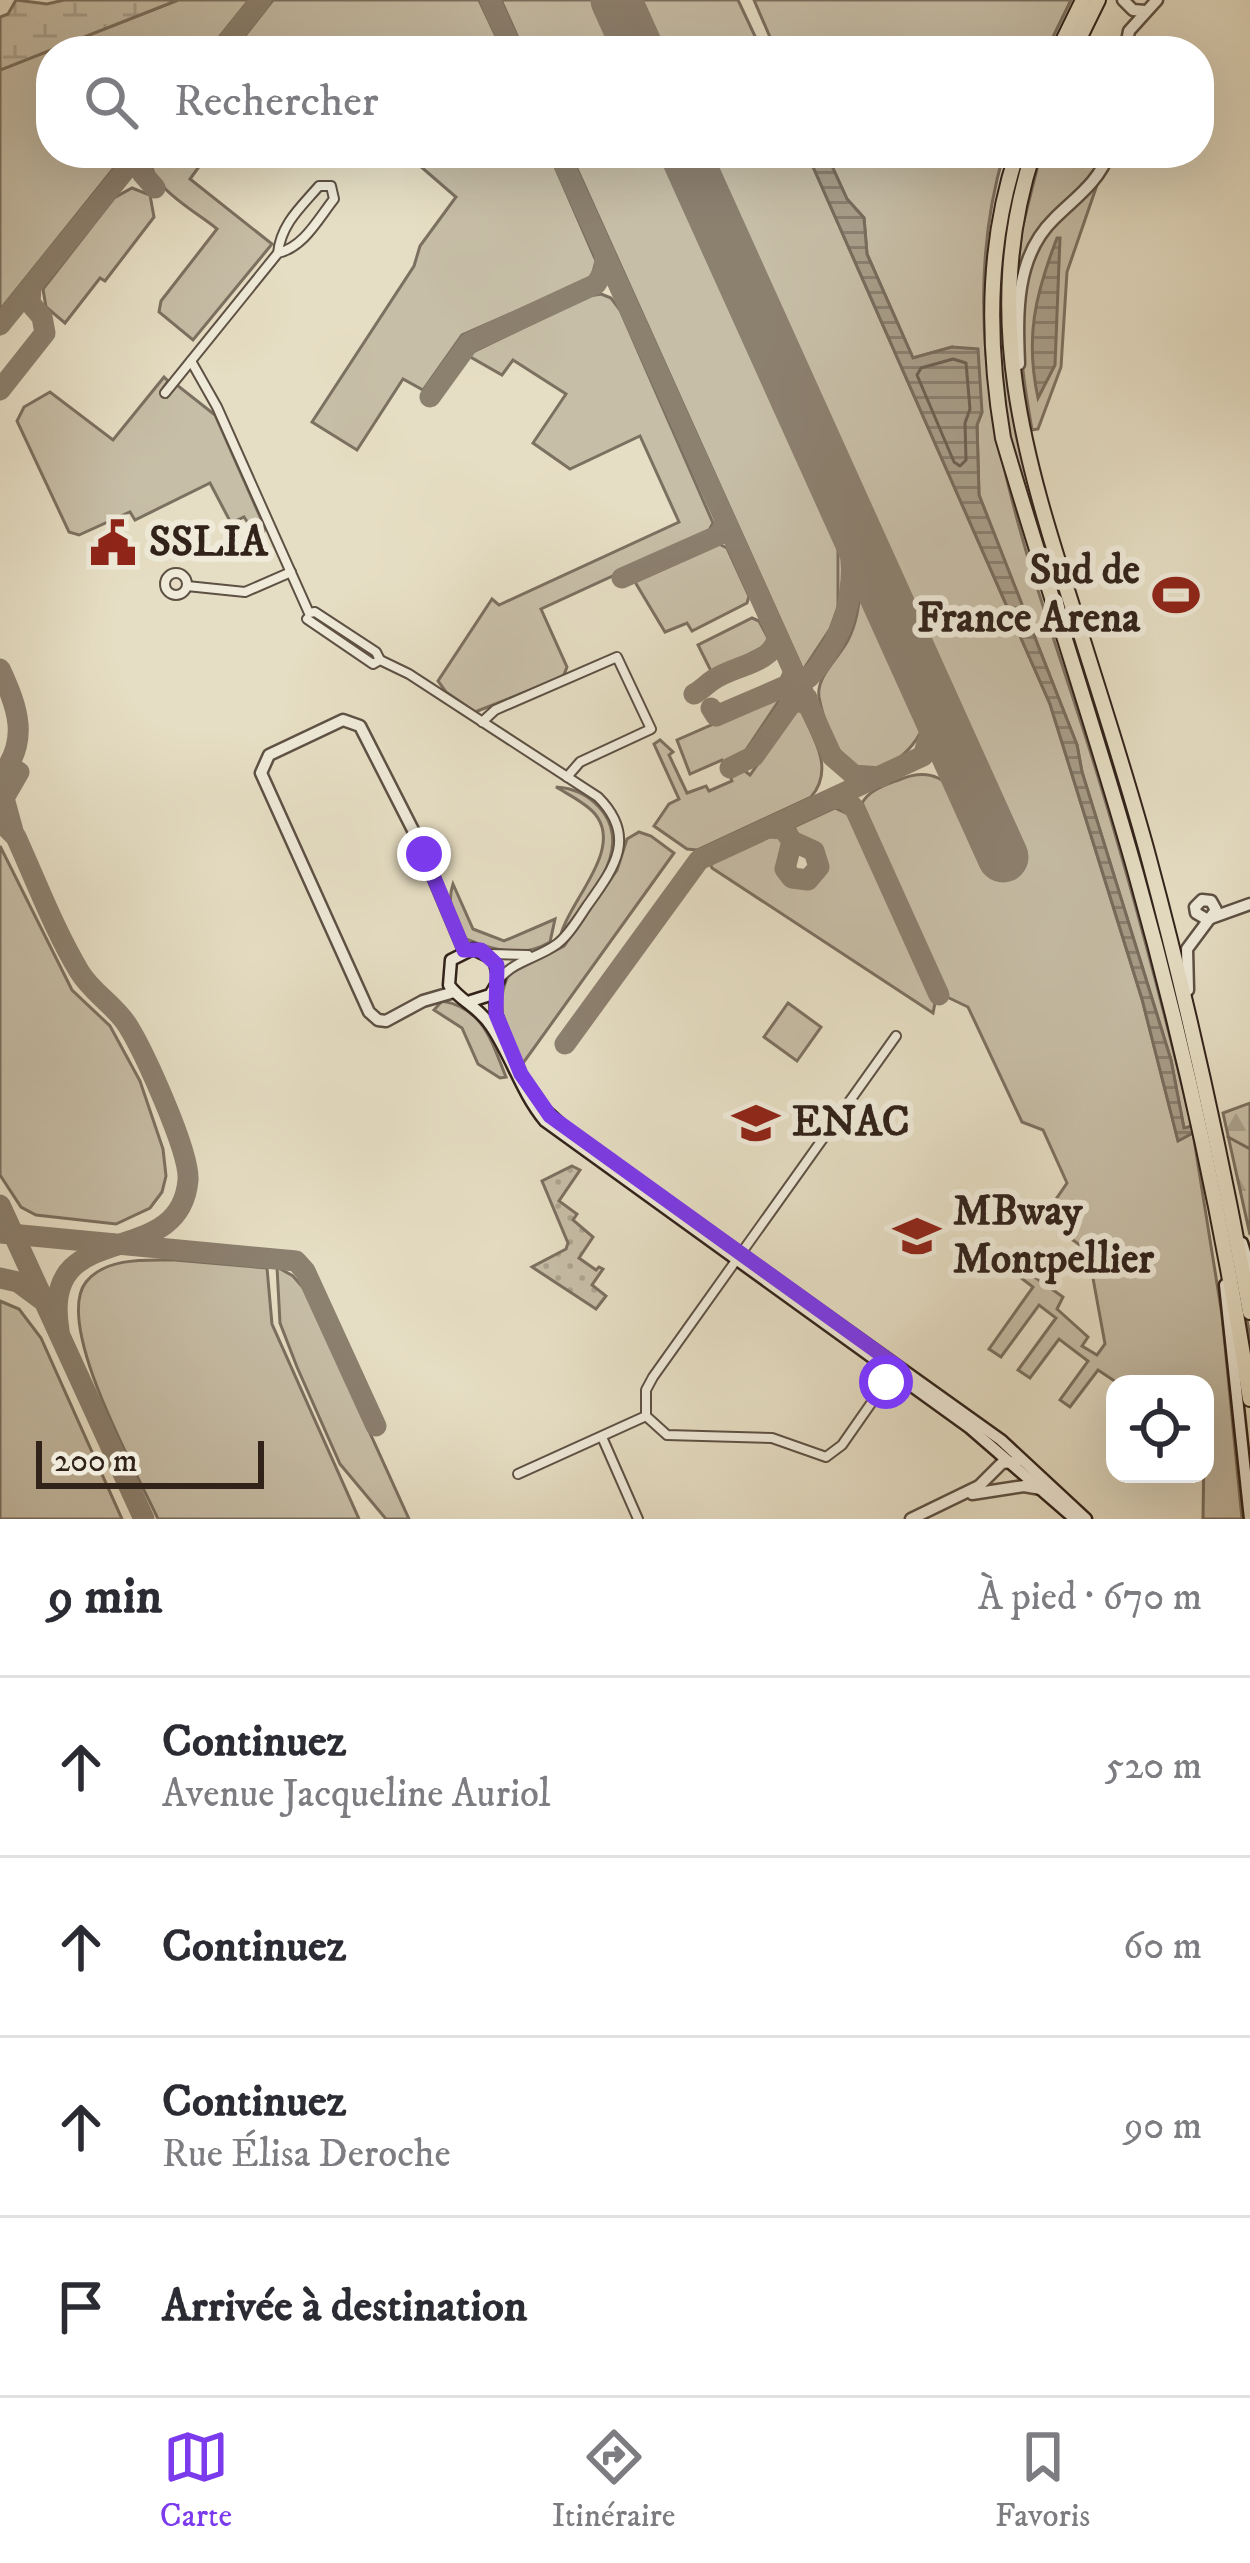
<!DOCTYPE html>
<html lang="fr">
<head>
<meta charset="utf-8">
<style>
	body { margin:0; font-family:"IM FELL DW Pica",serif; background:#f2f2f3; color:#2b2b33 }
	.controls { position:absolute; right:36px; bottom:36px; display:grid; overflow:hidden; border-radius:24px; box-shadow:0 12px 48px #0002 }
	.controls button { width:108px; height:108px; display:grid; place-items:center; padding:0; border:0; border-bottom:3px solid #e1e1e2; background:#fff; color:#2b2b33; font:60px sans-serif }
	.scale { position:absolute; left:36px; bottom:30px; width:228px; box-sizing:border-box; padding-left:12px; border:6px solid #31221a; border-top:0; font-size:33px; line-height:42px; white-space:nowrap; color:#31221a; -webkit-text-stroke:9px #efead9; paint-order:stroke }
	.stop { position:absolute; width:36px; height:36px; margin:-27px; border:9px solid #7c3aed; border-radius:50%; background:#fff }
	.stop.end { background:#7c3aed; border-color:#fff; box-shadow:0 3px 12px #0008 }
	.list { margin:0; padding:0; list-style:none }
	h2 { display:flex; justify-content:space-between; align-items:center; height:156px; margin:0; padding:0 48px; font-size:51px }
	h2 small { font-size:39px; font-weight:400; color:#7c7c81 }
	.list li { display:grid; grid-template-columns:78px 1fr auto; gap:36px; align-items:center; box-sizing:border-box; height:180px; padding:0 48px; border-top:3px solid #e1e1e2 }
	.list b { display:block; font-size:45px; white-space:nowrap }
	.list p { margin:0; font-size:39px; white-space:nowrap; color:#7c7c81 }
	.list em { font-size:39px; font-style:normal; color:#7c7c81 }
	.icon { flex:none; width:66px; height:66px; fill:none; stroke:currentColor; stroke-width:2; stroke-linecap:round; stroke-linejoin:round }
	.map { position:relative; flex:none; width:1250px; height:1519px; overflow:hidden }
	.search { position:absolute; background:#fff; box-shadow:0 12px 48px #0002; left:36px; right:36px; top:36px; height:132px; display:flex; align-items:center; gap:30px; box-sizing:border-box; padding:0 42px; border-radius:48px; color:#7c7c81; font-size:45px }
	.sheet { height:876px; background:#fff }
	nav { display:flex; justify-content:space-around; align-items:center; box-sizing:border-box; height:168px; border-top:3px solid #e1e1e2; background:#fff; font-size:33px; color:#7c7c81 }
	nav a { display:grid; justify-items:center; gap:6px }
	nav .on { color:#7c3aed }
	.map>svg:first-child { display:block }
</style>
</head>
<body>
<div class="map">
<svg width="1250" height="1519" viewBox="0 0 1250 1519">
	<defs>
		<pattern id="forest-firs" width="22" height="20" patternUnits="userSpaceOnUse" patternTransform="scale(3)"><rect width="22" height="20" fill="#c7bea7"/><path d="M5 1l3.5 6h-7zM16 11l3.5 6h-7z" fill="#aba38f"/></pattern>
		<pattern id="wetland-marsh" width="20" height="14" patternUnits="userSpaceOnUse" patternTransform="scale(3)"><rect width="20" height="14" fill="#c7bea7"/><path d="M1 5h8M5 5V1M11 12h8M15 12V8" fill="none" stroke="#aba38f"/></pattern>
		<pattern id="garden-dots" width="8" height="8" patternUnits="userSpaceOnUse" patternTransform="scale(3)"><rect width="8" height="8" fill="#c7bea7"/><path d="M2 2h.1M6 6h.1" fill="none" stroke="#aba38f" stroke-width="1.8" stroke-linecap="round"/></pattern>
		<pattern id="water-rules" width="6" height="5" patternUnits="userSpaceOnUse" patternTransform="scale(3)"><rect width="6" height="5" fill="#a89e8a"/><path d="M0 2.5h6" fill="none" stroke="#898070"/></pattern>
	</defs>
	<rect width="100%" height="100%" fill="#e6dec4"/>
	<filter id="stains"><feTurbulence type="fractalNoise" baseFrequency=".00167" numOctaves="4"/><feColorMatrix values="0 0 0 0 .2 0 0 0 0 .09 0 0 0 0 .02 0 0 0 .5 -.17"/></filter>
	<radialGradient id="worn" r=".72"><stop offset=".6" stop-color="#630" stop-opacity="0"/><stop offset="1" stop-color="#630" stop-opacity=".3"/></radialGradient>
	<g fill="#c7bea7" stroke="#7c7060" stroke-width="3">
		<polygon points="178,0 249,0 208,51 51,51 51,153 126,153 0,310 0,70"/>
		<polygon points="273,0 479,0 503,51 233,51"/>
		<polygon points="501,0 596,0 619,51 524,51"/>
		<polygon points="635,0 738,0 762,51 658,51"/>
		<polygon points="754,0 1071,0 1046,51 776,51"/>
		<path d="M152,153H209L190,179L272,244L193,340L159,312L161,301L217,229C196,211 142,184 152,153Z"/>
		<polygon points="405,153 549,153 596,261 592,276 585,281 462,335 423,390 403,379 357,450 312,422 414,266 420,246 456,197"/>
		<polygon points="570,153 666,153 838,534 838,607 830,629 803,670"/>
		<path d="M704,153H807L1050,704L1142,999L1178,1140L1193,1133L1222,1315L1242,1519H1203L1205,1384H1119L1098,1370L1070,1407L1060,1400L1088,1361L1059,1339L1030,1378L1018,1370L1056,1318L1039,1305L1001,1357L989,1349L1033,1287L1016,1274L1024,1262L1039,1272L1036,1278L1063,1297L1057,1309L1088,1337L1082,1346L1097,1355L1105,1344L1088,1251L1047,1221L1039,1224L1067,1183L1043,1130L1022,1122L968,1007L947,997L862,803C870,789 886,785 901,779C958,756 969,824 987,864L1019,850Z"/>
		<path d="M826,153H1004C943,359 1031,562 1092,757C1130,879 1162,1002 1192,1126L1184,1129L1171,1060L1082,772L1077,745L979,495L977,425L982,412L952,347L913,358L867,254L864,218L847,199Z"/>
		<path d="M1022,153H1028L1005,273L1003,311L1013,416L1032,497L1161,922L1236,1258L1250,1337V1370L1210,1151L1006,435C992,341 994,244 1022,153Z"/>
		<polygon points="1041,153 1105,153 1087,182 1032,239 1017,276 1022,229"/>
		<path d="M1097,185L1067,272L1061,367L1038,429L1032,430C1022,371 1007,290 1044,238C1057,218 1080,201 1097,185Z"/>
		<polygon points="132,188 150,195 154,217 105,281 100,278 65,323 46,307 43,289 114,198"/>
		<polygon points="601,294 611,298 620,310 713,523 708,532 541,609 567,667 563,677 475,712 446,692 438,681 492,599 499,605 679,522 640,436 570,469 533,443 566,394 513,360 502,375 467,355 589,296"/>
		<polygon points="164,377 168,381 161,391 167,397 177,385 215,415 265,528 263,534 255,520 248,523 244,517 231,523 210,483 135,520 130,512 79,535 69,532 17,421 24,407 50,392 113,440"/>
		<polygon points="719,544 727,548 749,596 747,603 692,631 687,623 665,632 635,582"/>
		<path d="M861,585L924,724C915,753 872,788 845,758C833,745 822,715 819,697C816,676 839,658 848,640C857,623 859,604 861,585Z"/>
		<polygon points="752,618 759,621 768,638 765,646 712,673 698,645"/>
		<polygon points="784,693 740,759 726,765 722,760 690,774 677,740"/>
		<path d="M799,706C812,736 836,768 811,797L697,850L687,849L654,826L669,804L679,799L654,744L660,740L673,752L669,755L687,793L706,786L709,791L732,781L729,773L740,767L750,775Z"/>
		<path d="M556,787C574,788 587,794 599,807C637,848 587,901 561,934C570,900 624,849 595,814C586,803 569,795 556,787Z"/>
		<polygon points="835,808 852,816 935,1003 933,1013 712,868 710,863 778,833 785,847 780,861 783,876 795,886 810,886 823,873 823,854 817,845 800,839 794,827"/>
		<path d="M639,832L651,836L674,853L521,1066C507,1033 492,1008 509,974L564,946L617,870L627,839Z"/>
		<polygon points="0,846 72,990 110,1026 140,1081 163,1149 166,1176 162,1192 150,1208 116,1224 36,1215 21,1207 0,1175"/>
		<path d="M453,884L473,929L504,941L555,919L550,942C522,959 493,950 466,939C454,921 446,905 453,884Z"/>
		<path d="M442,1001C484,1008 492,1043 506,1077L500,1078L478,1064L462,1028L434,1010Z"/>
		<polygon points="788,1003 821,1027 797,1061 764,1037"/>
		<path d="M175,1260L267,1268L272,1324L359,1519H158C137,1473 53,1324 86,1282C106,1257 146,1260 175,1260Z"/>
		<polygon points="277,1267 293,1276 305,1290 409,1519 386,1519 340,1464 297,1367 280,1323"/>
		<polygon points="0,1301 19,1309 41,1338 122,1519 0,1519"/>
	</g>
	<polygon fill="url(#forest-firs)" stroke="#7c7060" stroke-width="3" points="1250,1103 1250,1235 1223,1113"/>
	<polygon fill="url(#wetland-marsh)" stroke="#7c7060" stroke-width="3" points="16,0 47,4 64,0 178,0 0,70 0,17 8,14"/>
	<polygon fill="url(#garden-dots)" stroke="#7c7060" stroke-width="3" points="572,1166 580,1170 559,1201 577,1214 573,1220 593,1237 579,1258 596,1270 599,1267 603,1269 592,1285 606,1296 596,1309 532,1267 566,1249 568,1243 542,1181"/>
	<g fill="url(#water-rules)" stroke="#786c5d" stroke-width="3">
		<polygon points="807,153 826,153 847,199 864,218 867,254 913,358 952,347 978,349 982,412 977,425 979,495 1077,745 1082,772 1171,1060 1184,1128 1192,1126 1193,1133 1178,1141 1142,999 1050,704"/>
		<path d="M1057,238H1060L1055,365L1038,398C1025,338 1035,295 1057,238Z"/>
	</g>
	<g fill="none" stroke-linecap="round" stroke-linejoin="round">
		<polygon stroke="#6c6052" stroke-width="3" points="953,359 966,363 970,409 965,423 966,460 960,466 954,462 917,375 921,368"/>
		<polyline stroke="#786c5d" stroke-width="3" points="1228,1137 1250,1149"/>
		<g stroke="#8c806f" stroke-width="21">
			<polyline points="490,0 513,51"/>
			<polyline points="220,51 261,0"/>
			<polyline points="141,153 142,173 155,188"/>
			<polyline points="559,153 832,756 854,775 881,777"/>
			<polyline points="0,325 139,153"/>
			<polyline points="0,390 45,333 42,317 30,303 31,287"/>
			<polyline points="430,397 469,343 596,284 604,271 605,254"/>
			<polyline points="622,578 719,535 726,522"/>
			<path d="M0,669C18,708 30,741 0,777"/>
			<path d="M795,676L804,681C815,674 820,663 828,652C859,605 855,548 839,495"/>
			<path d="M694,694C700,691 705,686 710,682C731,665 770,666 778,638"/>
			<polyline points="711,708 716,716 788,685 794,672"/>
			<polyline points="730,768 754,756 791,704 800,701 809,706 807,698"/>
			<polyline points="832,799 844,798 855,809 939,995"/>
			<path d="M0,821L16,837C36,881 54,929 79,971C92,993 115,1005 128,1026C144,1052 190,1152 188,1180C180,1274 39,1213 59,1330"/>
			<polyline points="769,828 783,829 792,841 814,851 819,867 808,880 792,878 785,869 792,841"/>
			<polyline points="13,831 4,798 19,772"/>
			<polyline points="565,1044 699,860 923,756 930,734 922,679"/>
			<polyline points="0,1205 144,1519"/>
			<polyline points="0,1233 296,1261 305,1271 376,1426"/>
			<polyline points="0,1278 18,1282 41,1299"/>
		</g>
		<g stroke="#8c806f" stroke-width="51">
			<polyline points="616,0 639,51"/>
			<polyline points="685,153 1003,857"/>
		</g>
		<defs>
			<g id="minor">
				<polyline points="191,361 217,407 309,613 315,612 376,652 380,660"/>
				<path d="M165,393L278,253C304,247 318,219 334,199L331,186H319C301,207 281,224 278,253"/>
				<circle cx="176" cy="584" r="11"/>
				<polyline points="187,586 245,592 291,572"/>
				<path d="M307,619L373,664L380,660L409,674L598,797C638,837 614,868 587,906C578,919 569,935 557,944C538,958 516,960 500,978"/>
				<polyline points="482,722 495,710 617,657 651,729 580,762 567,777"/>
				<polyline points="489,954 528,955"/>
				<polyline points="646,1416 646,1390 653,1377 896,1036"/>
				<polyline points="646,1416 667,1435 772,1438 826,1457 842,1445 895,1369"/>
				<polyline points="602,1437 638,1519"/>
				<polyline points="518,1474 646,1416"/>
			</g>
			<g id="tertiary">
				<polyline points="1123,0 1133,10 1145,11"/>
				<polyline points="1125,51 1129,31 1157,0"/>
				<path d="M1019,364C1017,313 1015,257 1054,219C1075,198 1099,182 1109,153"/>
				<polyline points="1211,918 1250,904"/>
				<polyline points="1188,990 1187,949 1216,910 1211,901 1202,900 1195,907 1196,913 1208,920"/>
				<polyline points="454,992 423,1001 386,1021 378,1020 369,1012 261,773 269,755 343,720 360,726 415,834 464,950"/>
				<polyline points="972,1494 1024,1486 1041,1489"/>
				<polyline points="911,1519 979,1486 1002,1463 1016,1462"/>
			</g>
			<g id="secondary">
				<polyline points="495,989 496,1014 504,1035"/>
				<path d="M471,1001L490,995L499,980L494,959L473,949L451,960L449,985C461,1002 478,1006 491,1026C512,1057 521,1092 545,1121L970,1428L1075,1519"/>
				<polyline points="544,1109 567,1130 1001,1440 1086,1519"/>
				<polyline points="1242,1243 1250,1269"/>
				<polyline points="1225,1285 1250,1519"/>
			</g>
			<g id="trunk">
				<polyline points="1058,51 1083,0"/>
				<polyline points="1073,51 1098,0"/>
				<path d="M1017,153C986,246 987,343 1003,438C1046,584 1095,728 1136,874C1184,1046 1223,1222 1250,1399"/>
				<path d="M1033,153C980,316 1025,459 1075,615C1100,696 1127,777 1149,859C1189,1008 1222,1159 1250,1312"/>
			</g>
		</defs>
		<use href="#minor" stroke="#5e5144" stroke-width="12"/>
		<use href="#tertiary" stroke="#5e5144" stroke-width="15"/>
		<use href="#secondary" stroke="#31221a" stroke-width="15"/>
		<use href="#trunk" stroke="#31221a" stroke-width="18"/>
		<use href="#minor" stroke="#efead9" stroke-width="8"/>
		<use href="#tertiary" stroke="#efead9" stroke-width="10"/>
		<use href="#secondary" stroke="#efead9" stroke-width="10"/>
		<use href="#trunk" stroke="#e6dec4" stroke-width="14"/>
	</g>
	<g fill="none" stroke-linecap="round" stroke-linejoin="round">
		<polyline stroke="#7c3aed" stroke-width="15" points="424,854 464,950 481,950 497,965 496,1014 521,1074 550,1116 897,1366 886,1382"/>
	</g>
	<defs>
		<symbol id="civic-bare" viewBox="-9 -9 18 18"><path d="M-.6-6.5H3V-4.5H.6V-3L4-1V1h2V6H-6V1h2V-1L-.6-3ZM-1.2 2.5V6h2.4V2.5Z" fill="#8f2418" stroke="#efead9" stroke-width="2.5" paint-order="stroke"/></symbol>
		<symbol id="stadium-bare" viewBox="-9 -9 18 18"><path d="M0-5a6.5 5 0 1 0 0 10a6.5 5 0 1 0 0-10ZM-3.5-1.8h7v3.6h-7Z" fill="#8f2418" stroke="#efead9" stroke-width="2.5" paint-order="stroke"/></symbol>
		<symbol id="university-bare" viewBox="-9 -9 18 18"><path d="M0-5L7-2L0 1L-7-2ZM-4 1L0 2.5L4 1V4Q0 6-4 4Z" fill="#8f2418" stroke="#efead9" stroke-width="2.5" paint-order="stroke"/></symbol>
	</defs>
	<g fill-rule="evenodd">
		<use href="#civic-bare" x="80" y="510" width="66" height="66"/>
		<use href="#stadium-bare" x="1143" y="562" width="66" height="66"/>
		<use href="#university-bare" x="723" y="1090" width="66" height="66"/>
		<use href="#university-bare" x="884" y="1203" width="66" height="66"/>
	</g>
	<g text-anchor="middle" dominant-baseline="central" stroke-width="12" stroke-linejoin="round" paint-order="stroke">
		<g font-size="42" font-weight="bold" fill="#31221a" stroke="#efead9" text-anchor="start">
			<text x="149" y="543">SSLIA</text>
			<text x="1140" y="571" text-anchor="end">Sud de<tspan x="1140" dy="48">France Arena</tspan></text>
			<text x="792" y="1123">ENAC</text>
			<text x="953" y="1212">MBway<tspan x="953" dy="48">Montpellier</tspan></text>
		</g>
	</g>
	<rect width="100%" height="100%" filter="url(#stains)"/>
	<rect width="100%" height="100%" fill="url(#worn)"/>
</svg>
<div class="controls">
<button><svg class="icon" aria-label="locate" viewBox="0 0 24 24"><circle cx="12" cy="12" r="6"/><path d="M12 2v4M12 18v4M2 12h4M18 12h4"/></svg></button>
</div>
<div class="scale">200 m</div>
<div class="stop" style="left:886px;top:1382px"></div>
<div class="stop end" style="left:424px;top:854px"></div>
<div class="search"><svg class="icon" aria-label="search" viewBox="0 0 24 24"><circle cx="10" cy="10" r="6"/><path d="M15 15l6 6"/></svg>Rechercher</div>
</div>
<section class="sheet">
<h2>9 min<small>À pied · 670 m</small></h2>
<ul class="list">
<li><svg class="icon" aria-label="ahead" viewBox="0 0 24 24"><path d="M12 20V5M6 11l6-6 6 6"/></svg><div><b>Continuez</b><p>Avenue Jacqueline Auriol</p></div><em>520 m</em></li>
<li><svg class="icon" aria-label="ahead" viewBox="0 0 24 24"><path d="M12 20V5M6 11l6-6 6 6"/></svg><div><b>Continuez</b></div><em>60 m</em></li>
<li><svg class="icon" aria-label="ahead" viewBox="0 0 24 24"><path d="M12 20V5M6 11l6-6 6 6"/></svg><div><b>Continuez</b><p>Rue Élisa Deroche</p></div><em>90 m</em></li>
<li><svg class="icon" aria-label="arrive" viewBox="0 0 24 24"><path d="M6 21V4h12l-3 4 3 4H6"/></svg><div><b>Arrivée à destination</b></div></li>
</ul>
</section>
<nav>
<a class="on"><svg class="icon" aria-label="map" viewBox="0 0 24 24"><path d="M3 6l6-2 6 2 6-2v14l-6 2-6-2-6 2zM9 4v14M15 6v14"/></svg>Carte</a>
<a><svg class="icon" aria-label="directions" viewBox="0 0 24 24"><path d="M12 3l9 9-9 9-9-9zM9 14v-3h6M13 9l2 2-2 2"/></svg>Itinéraire</a>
<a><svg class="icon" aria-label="saved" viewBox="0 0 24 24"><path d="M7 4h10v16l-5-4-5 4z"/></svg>Favoris</a>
</nav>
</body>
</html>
